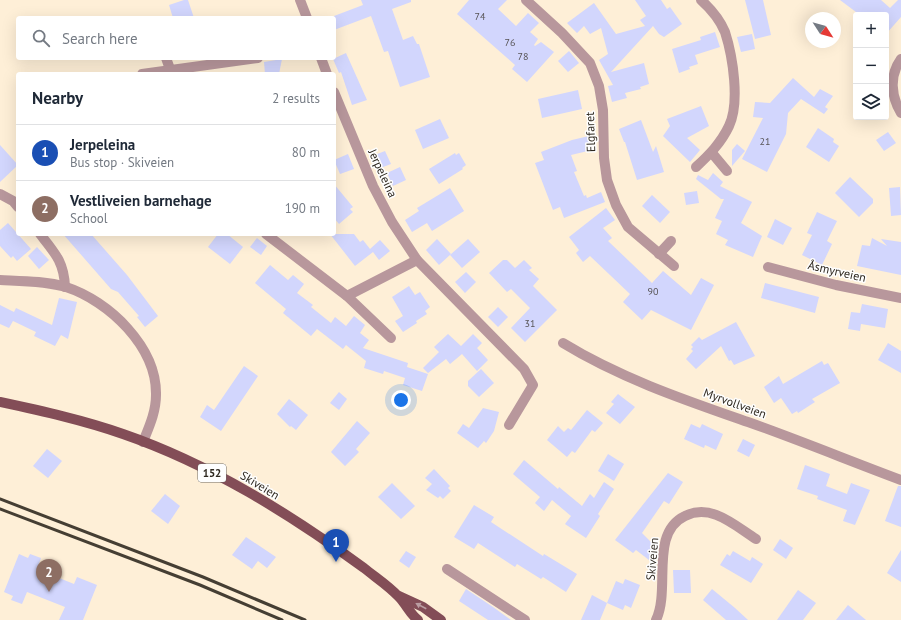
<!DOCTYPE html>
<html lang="en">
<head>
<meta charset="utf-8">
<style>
	body { margin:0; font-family:"PT Sans",sans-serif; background:#f6f6f7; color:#1f2937 }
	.controls { position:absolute; right:12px; top:12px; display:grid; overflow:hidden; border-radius:4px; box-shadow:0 4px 16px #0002 }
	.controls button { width:36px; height:36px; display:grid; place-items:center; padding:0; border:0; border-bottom:1px solid #e0e1e3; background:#fff; color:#1f2937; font:20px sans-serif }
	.compass { position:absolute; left:805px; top:12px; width:36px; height:36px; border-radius:50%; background:#fff; box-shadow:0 4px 16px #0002; rotate:126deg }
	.you { position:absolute; left:401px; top:400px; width:14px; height:14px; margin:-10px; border:3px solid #fff; border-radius:50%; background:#1a73e8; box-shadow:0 0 0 6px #1a73e833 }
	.badge { display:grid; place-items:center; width:26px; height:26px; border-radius:50%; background:#0b8043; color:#fff; font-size:13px; font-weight:700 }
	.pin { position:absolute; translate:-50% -33px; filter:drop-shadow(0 1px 2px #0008) }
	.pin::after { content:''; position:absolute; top:21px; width:14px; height:12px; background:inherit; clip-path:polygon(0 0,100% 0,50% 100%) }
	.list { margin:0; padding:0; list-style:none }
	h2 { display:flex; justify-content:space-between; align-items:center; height:52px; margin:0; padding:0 16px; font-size:17px }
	h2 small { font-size:13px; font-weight:400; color:#747a83 }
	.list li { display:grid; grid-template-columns:26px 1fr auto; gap:12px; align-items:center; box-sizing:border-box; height:56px; padding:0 16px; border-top:1px solid #e0e1e3 }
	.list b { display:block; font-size:15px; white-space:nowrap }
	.list p { margin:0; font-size:13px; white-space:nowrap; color:#747a83 }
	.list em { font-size:13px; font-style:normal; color:#747a83 }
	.icon { flex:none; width:22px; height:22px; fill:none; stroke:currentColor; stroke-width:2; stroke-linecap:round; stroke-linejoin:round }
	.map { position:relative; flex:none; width:901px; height:620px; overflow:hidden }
	.search { position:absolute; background:#fff; box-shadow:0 4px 16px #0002; left:16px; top:16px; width:320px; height:44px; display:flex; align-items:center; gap:10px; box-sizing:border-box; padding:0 14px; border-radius:4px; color:#747a83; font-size:15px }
	.panel { position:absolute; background:#fff; box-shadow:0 4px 16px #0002; left:16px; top:72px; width:320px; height:164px; border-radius:4px }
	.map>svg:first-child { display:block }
</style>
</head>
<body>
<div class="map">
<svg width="901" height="620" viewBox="0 0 901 620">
	<rect width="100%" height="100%" fill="#feefd7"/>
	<g fill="#d2d6fd">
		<polygon points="184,0 188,0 194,18 173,18 169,5"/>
		<polygon points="361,0 411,0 411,2 392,9 403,40 413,36 417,44 419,44 430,77 400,87 388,51 384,52 371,16 334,30 334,16 363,5"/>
		<polygon points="469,0 507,0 498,9 516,26 528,13 539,23 530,32 538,39 534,45 535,46 541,42 554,52 527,82 512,69 515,65 457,14"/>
		<polygon points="635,0 661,0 667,9 670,7 682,24 664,37 659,34 653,26 611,72 644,63 649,84 640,87 641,89 625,93 627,98 612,102 608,86 613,85 599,60 608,54 601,28 590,34 584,26 577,33 567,23 594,3 616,34 645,26 640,20 646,16"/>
		<polygon points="745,0 763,0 771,35 755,39"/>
		<polygon points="840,0 881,0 890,8 898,0 901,0 901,17 886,34 886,15 860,15"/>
		<polygon points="715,32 720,47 695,55 698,64 689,67 690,69 679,73 672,49 701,40 700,37"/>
		<polygon points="752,34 755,49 741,52 737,37"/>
		<polygon points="569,51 579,63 568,72 558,61"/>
		<polygon points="346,53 367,100 352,105 341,72 339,73 333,59"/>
		<polygon points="282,59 279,74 265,74 264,62"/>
		<polygon points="793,78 814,97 820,89 833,96 825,107 828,109 824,114 801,99 788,113 786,134 767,172 742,159 763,118 753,117 755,102 770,103"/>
		<polygon points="578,90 582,109 542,118 538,99"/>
		<polygon points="701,106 709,126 687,138 700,150 690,162 663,136 670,126 667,119"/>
		<polygon points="440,119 449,138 423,149 415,130"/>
		<polygon points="641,120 653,152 656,146 664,172 637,180 625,142 624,142 619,129"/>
		<polygon points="818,128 834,139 833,142 839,146 829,162 806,147"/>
		<polygon points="888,132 896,143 884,151 876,140"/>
		<polygon points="589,136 592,150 571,155 577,171 574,172 584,196 586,195 587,198 601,192 605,202 564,218 560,207 553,210 535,163 544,160 541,152 572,140"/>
		<polygon points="737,144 745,151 732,166 732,150"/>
		<polygon points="0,145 18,165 0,182"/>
		<polygon points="385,151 391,164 378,169 372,156"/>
		<polygon points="455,153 456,155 459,153 466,165 462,168 463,169 439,184 429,169"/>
		<polygon points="348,154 354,169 340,174 334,160"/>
		<polygon points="400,167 406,180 393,186 387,173"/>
		<polygon points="713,173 723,182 720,186 752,202 741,223 762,236 753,257 725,245 728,240 716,234 722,221 715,218 724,199 721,199 696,179 698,175 708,180"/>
		<polygon points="850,177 873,199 873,203 859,217 835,193"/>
		<polygon points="334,184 353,207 350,209 353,212 339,224 334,218"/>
		<polygon points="900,187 901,215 891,216 889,188"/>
		<polygon points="450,188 464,211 432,231 427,223 412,232 405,220 419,211 417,208"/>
		<polygon points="697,191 699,203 686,205 684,193"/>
		<polygon points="652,195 670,212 660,223 642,206"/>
		<polygon points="606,208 615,220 603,228 612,238 608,241 652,283 663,271 691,295 701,278 714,285 691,330 651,310 642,320 623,302 630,294 590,256 583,262 576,253 579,250 569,237"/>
		<polygon points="817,212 837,221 827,241 832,244 822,265 802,255 812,235 807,233"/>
		<polygon points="775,219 792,228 783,245 767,237"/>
		<polygon points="8,223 31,249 17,261 13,256 11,258 0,246 0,230"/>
		<polygon points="63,234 91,234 127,275 158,316 145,327 137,317 139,316 118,292 111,289"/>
		<polygon points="218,234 227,234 243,247 230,264 208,247"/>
		<polygon points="330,234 354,234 360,242 363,240 370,249 380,240 390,251 379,260 373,252 355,266"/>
		<polygon points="257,238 267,246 261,255 250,247"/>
		<polygon points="872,238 887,246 881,239 901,242 901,275 857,266 862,245 870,246"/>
		<polygon points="437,239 451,254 439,265 426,250"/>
		<polygon points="468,239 480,252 462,268 450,255"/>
		<polygon points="37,247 49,260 39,269 28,256"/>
		<polygon points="503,260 507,260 515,268 524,260 532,268 529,270 539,279 533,286 557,310 525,342 511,328 530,308 511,289 507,292 489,273"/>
		<polygon points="270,265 288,280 293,275 304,284 297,293 313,305 311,307 331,323 335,317 346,326 354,316 365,325 360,333 369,340 363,348 408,363 407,367 428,374 422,391 403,385 405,378 384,371 383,374 364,368 366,361 346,345 343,349 317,329 311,336 283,313 286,309 255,283"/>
		<polygon points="466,272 476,282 465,293 455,282"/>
		<polygon points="765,283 819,297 815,313 761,298"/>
		<polygon points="409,286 415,295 420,292 430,307 425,311 427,314 416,321 417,323 403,332 395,321 403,316 392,297"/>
		<polygon points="59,298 77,302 68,339 61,335 55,346 34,336 36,332 13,321 9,328 0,324 0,305 14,312 16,308 52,325"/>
		<polygon points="862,304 888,309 885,328 861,324 860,331 848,329 851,312 860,313"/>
		<polygon points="498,307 508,317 498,327 488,317"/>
		<polygon points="736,322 755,356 734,365 731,360 729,361 721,346 696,369 686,359 693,351 691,349 693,347 691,345 699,337 702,340"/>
		<polygon points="448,334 461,346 473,334 482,343 477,348 488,360 477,371 462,354 450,364 446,359 428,373 423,368 439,352 434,347"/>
		<polygon points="888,343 901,351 901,373 878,360"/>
		<polygon points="822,361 824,365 828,363 840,383 812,399 815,402 798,413 797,411 792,414 781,398 774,403 764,387 779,376 783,384"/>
		<polygon points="244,366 258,376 221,431 200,417 207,405 214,410"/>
		<polygon points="481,369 494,383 479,397 468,386 468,381"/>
		<polygon points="339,392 347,399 339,410 330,403"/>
		<polygon points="618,394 635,407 620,424 606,413 614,404 611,402"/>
		<polygon points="289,399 308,415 296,430 291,426 290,427 277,414"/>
		<polygon points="483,408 499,412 494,431 486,443 484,441 478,448 457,433 463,424 469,428"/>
		<polygon points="587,410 603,423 595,432 592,430 575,453 572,451 567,457 547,440 558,426 564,432 568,428 571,430"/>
		<polygon points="357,421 370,433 356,449 359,452 345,466 331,452"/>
		<polygon points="691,424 700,428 702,424 723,434 716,450 705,445 704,448 684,439"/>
		<polygon points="743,439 755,445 749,457 737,451"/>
		<polygon points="47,449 62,461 48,478 33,466"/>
		<polygon points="608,454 624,464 614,481 598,471"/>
		<polygon points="524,460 558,489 559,487 582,506 590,494 594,498 604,482 614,489 598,514 600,516 586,538 565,524 571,516 552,500 544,511 535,503 540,497 513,474"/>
		<polygon points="805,465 830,474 826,486 847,494 851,483 870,490 855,525 843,521 847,510 817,499 818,496 797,489"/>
		<polygon points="434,469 450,486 448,488 451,491 443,499 440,496 438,498 426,490 432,484 425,478"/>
		<polygon points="668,473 683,482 669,504 664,501 642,533 657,548 649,560 636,550 633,553 615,540"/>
		<polygon points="392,483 415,506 401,519 378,497"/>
		<polygon points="898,486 901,486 901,527 885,521"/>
		<polygon points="165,494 180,506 168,524 151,511"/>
		<polygon points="474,505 494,517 491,522 543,556 544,554 577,574 566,592 543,577 541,579 517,564 515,567 478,543 474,549 454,537"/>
		<polygon points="246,537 276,557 267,568 258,561 252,569 232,555"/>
		<polygon points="780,539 793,548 786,559 773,550"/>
		<polygon points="901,550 901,582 887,573"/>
		<polygon points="406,551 416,557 409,568 399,561"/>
		<polygon points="733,551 750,561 752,557 763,564 751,583 720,565 727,554 730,556"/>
		<polygon points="19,554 28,558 30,554 41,558 37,569 74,584 77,577 97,585 83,620 59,620 65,607 27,592 22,604 11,600 13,596 4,592"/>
		<polygon points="673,570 690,570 691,593 674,593"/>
		<polygon points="625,579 640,585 631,608 625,605 623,610 607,603 600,620 581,620 592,595 607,603 616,581 623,584"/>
		<polygon points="466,589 493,607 511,620 488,620 459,601"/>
		<polygon points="712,589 735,608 748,620 726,620 703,600"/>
		<polygon points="798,590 816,603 803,620 777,620"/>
		<polygon points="848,605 866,620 836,620"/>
	</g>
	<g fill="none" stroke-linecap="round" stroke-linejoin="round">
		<g stroke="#b8979c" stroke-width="10">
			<polyline points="300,0 307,18"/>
			<polyline points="526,0 562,33 590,63 599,86 603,110 604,158 607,180 616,205 628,227 674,266"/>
			<polyline points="166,58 170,69"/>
			<polyline points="321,58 327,74"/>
			<path d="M901,59C889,76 891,96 901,113"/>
			<polyline points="142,74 258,58"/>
			<polyline points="334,92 373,186 392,222 417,260 524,369 533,385 509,425"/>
			<polyline points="712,153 727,171"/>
			<path d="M696,167C709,155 721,143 729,126C740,103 733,57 725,32C720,20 711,9 701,0"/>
			<polyline points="0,194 13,201 18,207"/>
			<path d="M40,234C55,253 64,262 65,287"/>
			<polyline points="266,234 347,296 391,338"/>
			<polyline points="659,254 671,241"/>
			<polyline points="768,267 836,285 901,298"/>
			<path d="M0,280C21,281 46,281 66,287C109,301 157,347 156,395C156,412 149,427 143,442"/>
			<polyline points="347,296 417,260"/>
			<path d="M563,343C620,378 685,400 748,422C799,440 850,461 901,480"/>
			<polyline points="447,569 525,620"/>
			<path d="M656,620C671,589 649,533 685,516C711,503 734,525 756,539"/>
		</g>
		<g stroke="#834d57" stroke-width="10">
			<path d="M0,402C42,411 83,420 123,434C210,464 290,514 364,568C375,577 389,586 399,597C406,604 410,614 418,620"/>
			<polyline points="399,596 423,607 441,620"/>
		</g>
		<g stroke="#453e33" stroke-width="3">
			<polyline points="0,499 203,577 305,620"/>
			<polyline points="0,509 200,585 282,620"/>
		</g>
	</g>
	<defs><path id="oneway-solid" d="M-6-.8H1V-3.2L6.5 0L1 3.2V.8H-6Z"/></defs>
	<use fill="#ba9da2" href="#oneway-solid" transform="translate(421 606) rotate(-152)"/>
	<g text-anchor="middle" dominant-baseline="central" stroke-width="3" stroke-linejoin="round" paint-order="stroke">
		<g font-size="10" fill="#575456">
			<text x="480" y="16">74</text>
			<text x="510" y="42">76</text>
			<text x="523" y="56">78</text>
			<text x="765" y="141">21</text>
			<text x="653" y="291">90</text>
			<text x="530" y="323">31</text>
		</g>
		<rect fill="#fefefe" stroke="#6c6862" stroke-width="1" x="198" y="464" width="28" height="18" rx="3"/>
		<g font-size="11" font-weight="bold" fill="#2e281f">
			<text x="212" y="473">152</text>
		</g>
		<g font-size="12" fill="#2e281f" stroke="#fefefe">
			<text transform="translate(590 132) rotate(-92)">Elgfaret</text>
			<text transform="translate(383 173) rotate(65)">Jerpeleina</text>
			<text transform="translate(837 271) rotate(13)">Åsmyrveien</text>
			<text transform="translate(735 403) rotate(20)">Myrvollveien</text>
			<text transform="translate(260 485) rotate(31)">Skiveien</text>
			<text transform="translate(652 559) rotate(-85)">Skiveien</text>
		</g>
	</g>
</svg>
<div class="controls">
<button>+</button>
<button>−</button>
<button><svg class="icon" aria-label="layers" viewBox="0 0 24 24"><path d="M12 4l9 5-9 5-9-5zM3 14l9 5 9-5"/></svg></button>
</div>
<svg class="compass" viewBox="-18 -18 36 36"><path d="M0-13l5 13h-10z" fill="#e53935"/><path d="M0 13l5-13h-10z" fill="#747a83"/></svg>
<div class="you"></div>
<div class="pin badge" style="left:336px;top:562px;background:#1a4fb4">1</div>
<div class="pin badge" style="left:49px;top:592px;background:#8d6e63">2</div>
<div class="search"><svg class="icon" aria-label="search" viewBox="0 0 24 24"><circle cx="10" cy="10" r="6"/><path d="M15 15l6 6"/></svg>Search here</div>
<section class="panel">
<h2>Nearby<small>2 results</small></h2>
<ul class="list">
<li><span class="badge" style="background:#1a4fb4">1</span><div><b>Jerpeleina</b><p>Bus stop · Skiveien</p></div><em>80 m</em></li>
<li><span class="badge" style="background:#8d6e63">2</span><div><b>Vestliveien barnehage</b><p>School</p></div><em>190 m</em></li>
</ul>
</section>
</div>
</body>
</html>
